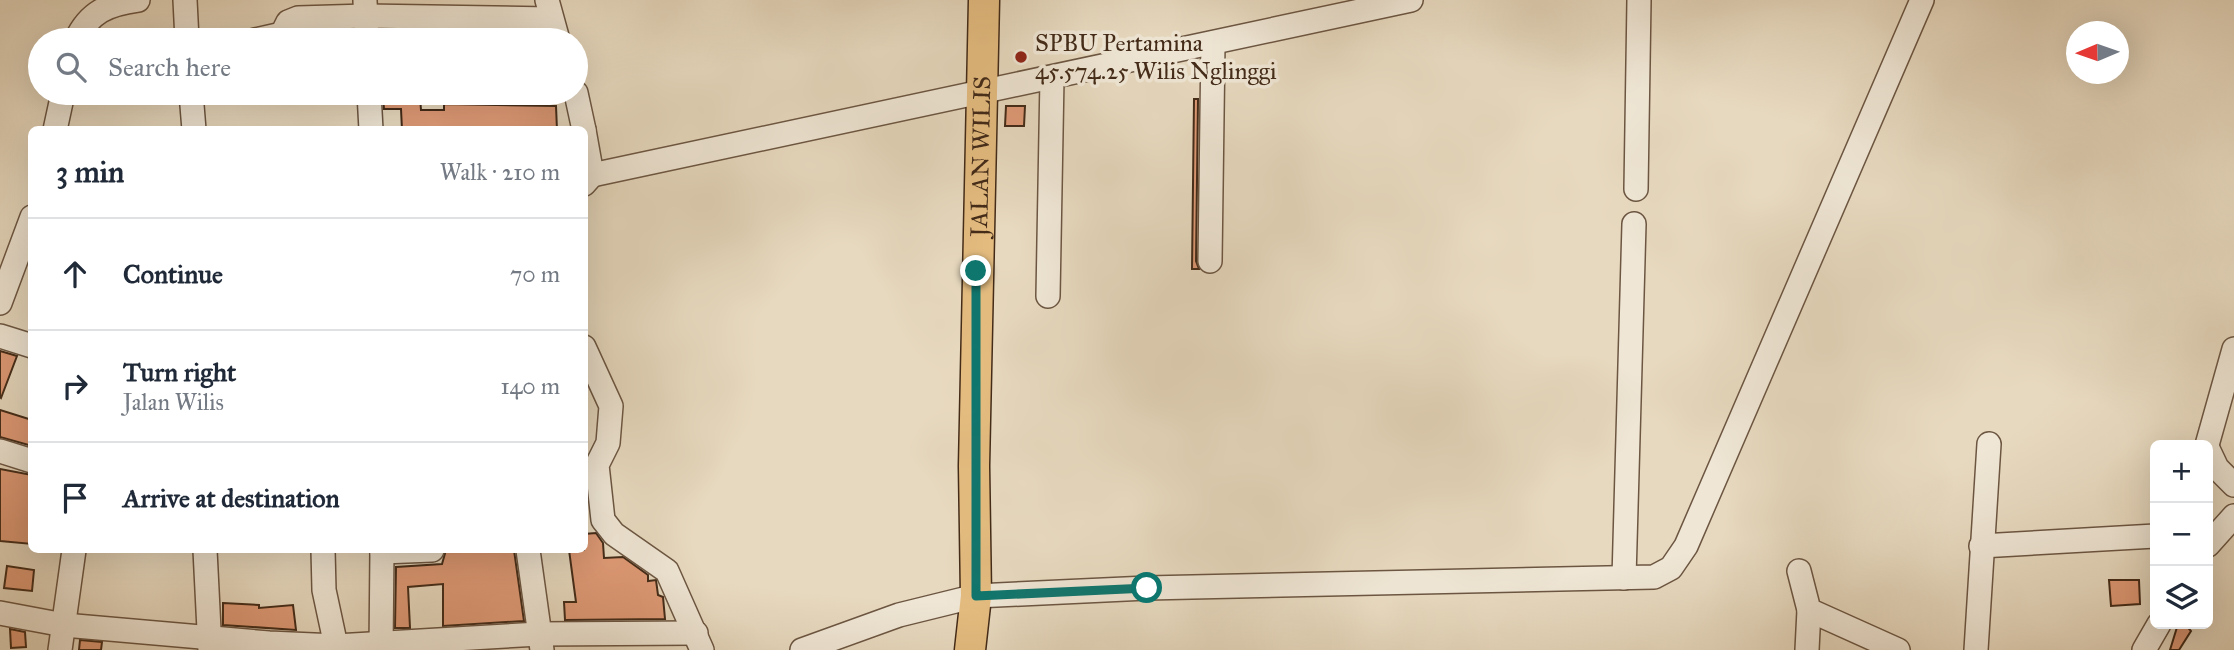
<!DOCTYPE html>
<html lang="en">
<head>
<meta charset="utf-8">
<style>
	body { margin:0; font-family:"IM FELL Great Primer",serif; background:#f2f2f3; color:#1f2937 }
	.controls { position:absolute; right:21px; bottom:21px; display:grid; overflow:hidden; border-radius:10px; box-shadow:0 7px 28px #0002 }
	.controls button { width:63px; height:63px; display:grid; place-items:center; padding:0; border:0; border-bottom:2px solid #e0e1e3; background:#fff; color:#1f2937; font:35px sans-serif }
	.compass { position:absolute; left:2066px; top:21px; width:63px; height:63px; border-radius:50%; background:#fff; box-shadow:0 7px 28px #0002; rotate:268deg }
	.stop { position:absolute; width:21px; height:21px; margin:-16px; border:5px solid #0f766e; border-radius:50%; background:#fff }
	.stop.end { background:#0f766e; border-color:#fff; box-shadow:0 2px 7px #0008 }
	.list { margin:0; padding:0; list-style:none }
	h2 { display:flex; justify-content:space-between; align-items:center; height:91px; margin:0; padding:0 28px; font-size:30px }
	h2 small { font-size:23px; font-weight:400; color:#747a83 }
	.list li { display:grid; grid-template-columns:46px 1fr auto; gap:21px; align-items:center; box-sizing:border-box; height:112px; padding:0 28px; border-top:2px solid #e0e1e3 }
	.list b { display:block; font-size:26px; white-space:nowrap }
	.list p { margin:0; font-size:23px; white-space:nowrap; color:#747a83 }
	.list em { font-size:23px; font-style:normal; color:#747a83 }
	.icon { flex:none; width:38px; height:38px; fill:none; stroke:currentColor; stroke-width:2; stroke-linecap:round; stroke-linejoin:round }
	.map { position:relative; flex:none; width:2234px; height:650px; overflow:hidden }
	.search { position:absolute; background:#fff; box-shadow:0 7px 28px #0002; left:28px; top:28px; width:560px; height:77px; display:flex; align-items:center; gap:18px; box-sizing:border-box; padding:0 24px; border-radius:38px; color:#747a83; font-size:26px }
	.panel { position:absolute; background:#fff; box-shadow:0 7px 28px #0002; left:28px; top:126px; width:560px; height:427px; border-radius:10px }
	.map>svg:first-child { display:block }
</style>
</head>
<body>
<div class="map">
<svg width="2234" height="650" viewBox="0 0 2234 650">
	<rect width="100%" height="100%" fill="#e7d9bf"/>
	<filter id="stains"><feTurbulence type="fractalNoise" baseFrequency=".00286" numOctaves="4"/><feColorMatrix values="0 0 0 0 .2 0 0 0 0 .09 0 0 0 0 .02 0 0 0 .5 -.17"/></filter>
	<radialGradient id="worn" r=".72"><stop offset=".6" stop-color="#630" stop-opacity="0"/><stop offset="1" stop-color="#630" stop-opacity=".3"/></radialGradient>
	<g fill="#df9a76" stroke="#432b18" stroke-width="2">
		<polygon points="401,31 445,31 444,40 401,40"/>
		<polygon points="383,97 420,97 421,110 444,110 444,104 556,106 557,130 402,130 401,109 384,109"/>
		<polygon points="1194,99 1198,99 1196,261 1199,269 1192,269"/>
		<polygon points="1006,106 1025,106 1024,126 1005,126"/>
		<polygon points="0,351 17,356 1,398 0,397"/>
		<polygon points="0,410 32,420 32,446 0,437"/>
		<polygon points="0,469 32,475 32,544 0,541"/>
		<polygon points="596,533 603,543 604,558 623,557 648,575 648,581 656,580 658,595 663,597 665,619 565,620 564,602 576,602 569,550 584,550 584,534"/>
		<polygon points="446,550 514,550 524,621 443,626 443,584 408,587 410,628 395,628 396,567 442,564"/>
		<polygon points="7,566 34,570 32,591 4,588"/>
		<polygon points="2109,580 2139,580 2140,604 2111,606"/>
		<polygon points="223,603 259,605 259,608 293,605 296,630 223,625"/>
		<polygon points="2178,624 2185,624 2191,631 2179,650 2170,650"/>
		<polygon points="10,629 25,632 26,647 11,648"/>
		<polygon points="80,640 102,642 101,650 79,650"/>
	</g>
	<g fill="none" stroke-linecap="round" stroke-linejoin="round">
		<defs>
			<g id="minor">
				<polyline points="185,0 187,40"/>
				<polyline points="547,0 558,40"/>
				<polyline points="365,1 367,40"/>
				<path d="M76,40C89,12 108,4 138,0"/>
				<polyline points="255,40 282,34 288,22 298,18 366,16 550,19"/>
				<polyline points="191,93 194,130"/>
				<polyline points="369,93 371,130"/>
				<polyline points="576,93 584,130"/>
				<polyline points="55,130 63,93"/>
				<polyline points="584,130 592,175 584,184"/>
				<polyline points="592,175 1411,0"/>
				<polyline points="1636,189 1639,0"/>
				<polyline points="1210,261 1213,43"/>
				<polyline points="1048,296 1052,78"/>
				<polyline points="0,303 32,217"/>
				<polyline points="0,336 32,346"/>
				<polyline points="584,347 611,406 608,443 597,465 603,520 614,534 667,571 702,650"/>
				<polyline points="2207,445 2234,349"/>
				<polyline points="2208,449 2217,468 2234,485"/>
				<polyline points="0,451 32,461"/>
				<polyline points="2208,545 2234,516"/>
				<polyline points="1981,546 2155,536"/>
				<polyline points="205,550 210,650"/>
				<polyline points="323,550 324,590 336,646"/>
				<polyline points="528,550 542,650"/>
				<polyline points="382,552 432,550"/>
				<polyline points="1799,571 1809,610 1898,650"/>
				<polyline points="1624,578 1634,224"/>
				<polyline points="0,613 64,625 269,643 336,646 539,634 696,633"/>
				<polyline points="60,650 74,550"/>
				<polyline points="381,650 382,550"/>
				<polyline points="802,650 899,615 976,596 1147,588 1654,577 1671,568 1686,546 1922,0"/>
				<polyline points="1807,650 1809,610"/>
				<polyline points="1976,650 1989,444"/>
				<polyline points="2144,650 2159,624"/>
			</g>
			<g id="major">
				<path id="s1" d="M970,650L976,596L974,466L984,0"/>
			</g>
		</defs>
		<use href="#minor" stroke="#6c5642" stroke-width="26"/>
		<use href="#major" stroke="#432b18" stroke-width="33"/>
		<use href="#minor" stroke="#efe6d5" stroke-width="23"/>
		<use href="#major" stroke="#e4bc80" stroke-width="30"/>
	</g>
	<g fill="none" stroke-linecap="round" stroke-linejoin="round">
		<polyline stroke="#0f766e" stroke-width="9" points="976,271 976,596 1147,588"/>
	</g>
	<circle fill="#8f2418" stroke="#efe6d5" stroke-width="2.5" cx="1021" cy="57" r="7"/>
	<g text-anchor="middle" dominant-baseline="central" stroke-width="7" stroke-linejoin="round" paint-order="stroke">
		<g font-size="24" fill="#432b18" stroke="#efe6d5" text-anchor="start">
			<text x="1035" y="43">SPBU Pertamina<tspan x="1035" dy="28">45.574.25 Wilis Nglinggi</tspan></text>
		</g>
		<g font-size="24" fill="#432b18" stroke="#efe6d5">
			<text stroke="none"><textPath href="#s1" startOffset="494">JALAN WILIS</textPath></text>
		</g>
	</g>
	<rect width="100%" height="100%" filter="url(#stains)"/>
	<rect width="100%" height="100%" fill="url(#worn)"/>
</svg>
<div class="controls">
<button>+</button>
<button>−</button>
<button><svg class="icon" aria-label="layers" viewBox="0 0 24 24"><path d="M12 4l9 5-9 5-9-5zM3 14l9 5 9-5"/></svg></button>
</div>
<svg class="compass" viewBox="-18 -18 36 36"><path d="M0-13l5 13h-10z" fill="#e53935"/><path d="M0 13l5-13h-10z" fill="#747a83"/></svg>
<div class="stop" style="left:1147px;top:588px"></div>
<div class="stop end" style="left:976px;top:271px"></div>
<div class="search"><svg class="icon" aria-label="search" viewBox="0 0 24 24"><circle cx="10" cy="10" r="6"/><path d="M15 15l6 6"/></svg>Search here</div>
<section class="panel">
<h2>3 min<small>Walk · 210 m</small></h2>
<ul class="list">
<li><svg class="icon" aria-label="ahead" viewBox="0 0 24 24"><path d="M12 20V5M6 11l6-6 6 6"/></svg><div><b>Continue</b></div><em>70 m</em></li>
<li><svg class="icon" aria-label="right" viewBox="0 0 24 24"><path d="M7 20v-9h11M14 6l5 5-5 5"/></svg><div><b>Turn right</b><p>Jalan Wilis</p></div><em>140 m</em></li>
<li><svg class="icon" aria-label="arrive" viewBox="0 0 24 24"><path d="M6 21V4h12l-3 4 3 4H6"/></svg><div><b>Arrive at destination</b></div></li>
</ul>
</section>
</div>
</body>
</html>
